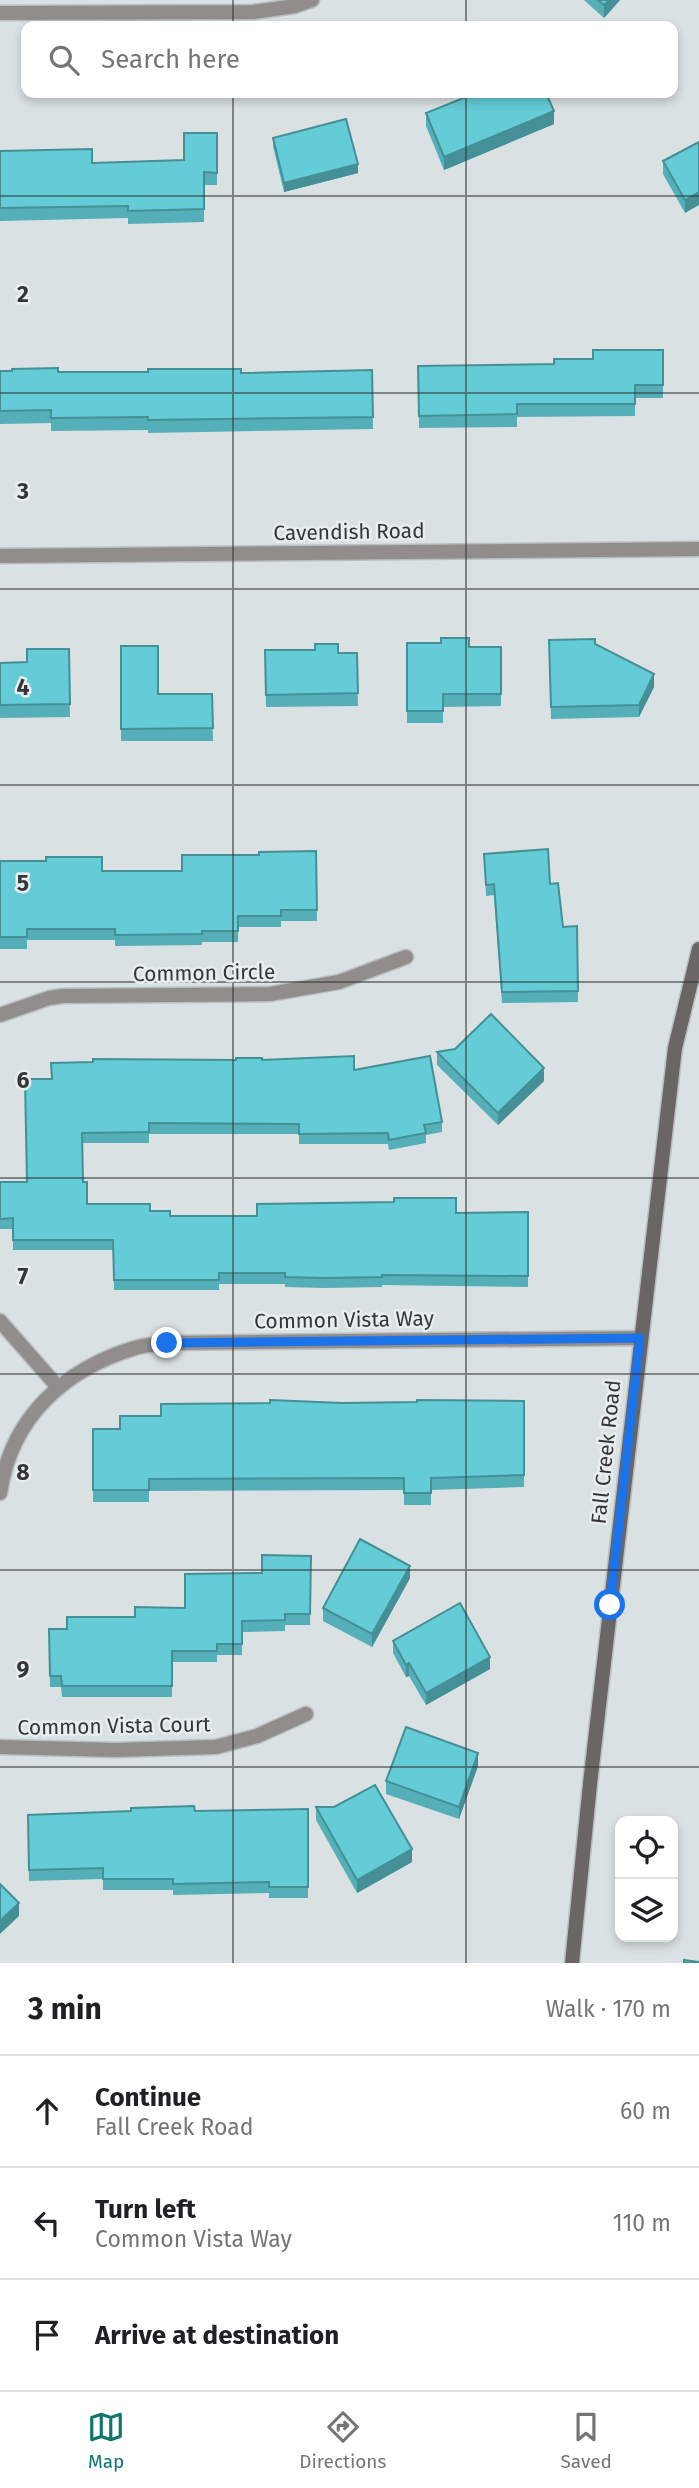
<!DOCTYPE html>
<html lang="en">
<head>
<meta charset="utf-8">
<style>
	body { margin:0; font-family:"Fira Sans",sans-serif; background:#f2f2f2; color:#202124 }
	.controls { position:absolute; right:21px; bottom:21px; display:grid; overflow:hidden; border-radius:14px; box-shadow:0 4px 10px #0003 }
	.controls button { width:63px; height:63px; display:grid; place-items:center; padding:0; border:0; border-bottom:2px solid #e0e0e0; background:#fff; color:#202124; font:35px sans-serif }
	.stop { position:absolute; width:21px; height:21px; margin:-16px; border:5px solid #1a73e8; border-radius:50%; background:#fff }
	.stop.end { background:#1a73e8; border-color:#fff; box-shadow:0 2px 7px #0008 }
	.list { margin:0; padding:0; list-style:none }
	h2 { display:flex; justify-content:space-between; align-items:center; height:91px; margin:0; padding:0 28px; font-size:30px }
	h2 small { font-size:23px; font-weight:400; color:#757577 }
	.list li { display:grid; grid-template-columns:46px 1fr auto; gap:21px; align-items:center; box-sizing:border-box; height:112px; padding:0 28px; border-top:2px solid #e0e0e0 }
	.list b { display:block; font-size:26px; white-space:nowrap }
	.list p { margin:0; font-size:23px; white-space:nowrap; color:#757577 }
	.list em { font-size:23px; font-style:normal; color:#757577 }
	.icon { flex:none; width:38px; height:38px; fill:none; stroke:currentColor; stroke-width:2; stroke-linecap:round; stroke-linejoin:round }
	.map { position:relative; flex:none; width:699px; height:1963px; overflow:hidden }
	.search { position:absolute; background:#fff; box-shadow:0 4px 10px #0003; left:21px; right:21px; top:21px; height:77px; display:flex; align-items:center; gap:18px; box-sizing:border-box; padding:0 24px; border-radius:14px; color:#757577; font-size:26px }
	.sheet { height:427px; background:#fff }
	nav { display:flex; justify-content:space-around; align-items:center; box-sizing:border-box; height:98px; border-top:2px solid #e0e0e0; background:#fff; font-size:19px; color:#757577 }
	nav a { display:grid; justify-items:center; gap:4px }
	nav .on { color:#0f766e }
	.map>svg:first-child { display:block }
</style>
</head>
<body>
<div class="map">
<svg width="699" height="1963" viewBox="0 0 699 1963">
	<rect width="100%" height="100%" fill="#dae1e2"/>
	<g fill="none" stroke-linecap="round" stroke-linejoin="round">
		<defs>
			<g id="minor">
				<polyline points="0,13 253,12 295,6 312,0"/>
				<polyline points="0,556 699,549"/>
				<polyline points="0,1015 49,998 63,996 270,994 339,982 406,957"/>
				<polyline points="0,1321 58,1387"/>
				<path d="M0,1493C11,1417 65,1369 135,1348C146,1344 157,1345 167,1343L640,1338"/>
				<polyline points="0,1747 115,1750 216,1747 257,1736 306,1714"/>
			</g>
			<polyline id="secondary" points="572,1963 590,1784 675,1048 699,949"/>
		</defs>
		<use href="#minor" stroke="#b9bfc0" stroke-width="17"/>
		<use href="#secondary" stroke="#b9bfc0" stroke-width="17"/>
		<use href="#minor" stroke="#908d8c" stroke-width="14"/>
		<use href="#secondary" stroke="#6a6665" stroke-width="14"/>
	</g>
	<g fill="#55afb8">
		<polygon points="584,0 620,0 604,18"/>
		<polygon points="426,113 554,124 444,170 426,126"/>
		<polygon points="217,133 217,185 204,185 204,222 128,224 128,218 0,221 0,151 92,163 184,160"/>
		<polygon points="273,138 358,173 284,192 273,146"/>
		<polygon points="699,142 685,213 663,174 663,161"/>
		<polygon points="663,350 663,398 635,398 635,416 517,417 517,427 419,428 418,366 554,364"/>
		<polygon points="372,370 373,429 148,433 148,430 51,431 51,423 0,424 0,371 241,373"/>
		<polygon points="549,640 595,644 654,687 639,717 551,719"/>
		<polygon points="407,643 469,647 501,647 501,706 443,707 443,723 407,723"/>
		<polygon points="121,646 158,694 212,694 213,741 121,741"/>
		<polygon points="69,649 70,717 0,718 0,663 27,662"/>
		<polygon points="265,650 338,653 357,653 358,706 266,707"/>
		<polygon points="316,851 317,921 281,921 281,927 238,927 238,942 202,942 202,945 115,946 115,940 27,940 27,949 0,949 0,861 102,871 182,871 259,855"/>
		<polygon points="484,854 550,884 563,927 577,926 578,1002 502,1003 494,895 486,896"/>
		<polygon points="437,1052 544,1081 498,1125 437,1065"/>
		<polygon points="262,1060 354,1070 442,1122 442,1132 426,1135 426,1143 389,1150 388,1144 299,1144 299,1134 149,1134 149,1143 82,1143 83,1182 87,1204 150,1211 170,1216 257,1216 528,1212 528,1287 382,1285 382,1287 325,1288 285,1287 285,1284 219,1284 219,1290 114,1290 113,1250 13,1250 13,1229 0,1229 0,1182 27,1182 52,1079"/>
		<polygon points="524,1401 524,1487 431,1490 431,1505 404,1505 404,1490 149,1491 149,1502 93,1502 93,1429 120,1429 342,1403"/>
		<polygon points="311,1556 310,1625 285,1625 285,1631 242,1632 242,1655 217,1655 217,1662 172,1662 172,1697 62,1697 61,1687 50,1687 49,1629 67,1629 185,1608 262,1573"/>
		<polygon points="410,1578 372,1647 323,1621 323,1608"/>
		<polygon points="393,1641 490,1669 426,1705 409,1676 406,1677 393,1653"/>
		<polygon points="478,1766 459,1819 386,1794 386,1781"/>
		<polygon points="316,1807 334,1807 412,1862 357,1893 316,1820"/>
		<polygon points="308,1809 308,1898 269,1898 269,1893 173,1895 173,1890 103,1890 103,1879 29,1881 28,1815 195,1811"/>
	</g>
	<g fill="#458f96">
		<polygon points="609,0 620,0 604,18 604,5"/>
		<polygon points="554,111 554,124 444,170 444,157"/>
		<polygon points="358,164 358,173 284,192 284,183"/>
		<polygon points="699,192 699,205 685,213 685,200"/>
		<polygon points="654,674 654,687 639,717 639,705"/>
		<polygon points="544,1068 544,1081 498,1125 498,1113"/>
		<polygon points="410,1566 410,1578 372,1647 372,1634"/>
		<polygon points="490,1657 490,1669 426,1705 426,1693"/>
		<polygon points="409,1663 409,1676 406,1677 406,1665"/>
		<polygon points="478,1753 478,1766 459,1819 459,1807"/>
		<polygon points="412,1849 412,1862 357,1893 357,1880"/>
		<polygon points="19,1903 19,1916 0,1934 0,1921"/>
	</g>
	<g fill="#63ccd6" stroke="#458f96" stroke-width="2">
		<polygon points="598,0 609,0 604,5"/>
		<polygon points="476,93 546,93 554,111 444,157 426,113"/>
		<polygon points="346,119 358,164 284,183 273,138"/>
		<polygon points="184,133 217,133 217,173 204,172 204,209 128,211 128,206 0,208 0,151 92,149 92,163 184,160"/>
		<polygon points="699,142 699,192 685,200 663,161"/>
		<polygon points="593,350 663,350 663,385 635,385 635,404 517,404 517,414 419,416 418,366 554,364 554,359 593,359"/>
		<polygon points="58,368 58,372 148,372 148,369 241,369 241,373 372,370 373,417 148,420 148,417 51,418 51,410 0,411 0,371 12,371 12,369"/>
		<polygon points="441,638 469,638 469,647 501,647 501,694 443,694 443,711 407,711 407,643 441,643"/>
		<polygon points="595,639 595,644 654,674 639,705 551,707 549,640"/>
		<polygon points="315,644 338,644 338,653 357,653 358,693 266,695 265,650 315,650"/>
		<polygon points="121,646 158,646 158,694 212,694 213,728 121,729"/>
		<polygon points="27,649 69,649 70,704 0,705 0,663 27,662"/>
		<polygon points="548,849 550,884 558,883 563,927 577,926 578,991 502,992 494,884 486,885 484,854"/>
		<polygon points="316,851 317,910 281,910 281,916 238,916 238,931 202,931 202,934 115,935 115,929 27,929 27,937 0,937 0,861 46,861 46,857 102,857 102,871 182,871 182,855 259,855 259,852"/>
		<polygon points="491,1014 544,1068 498,1113 437,1052 455,1049"/>
		<polygon points="354,1056 354,1070 430,1056 442,1122 424,1125 426,1133 389,1140 388,1133 299,1134 299,1124 149,1123 149,1132 82,1133 83,1182 87,1182 87,1204 150,1204 150,1211 170,1211 170,1216 257,1216 257,1204 394,1202 394,1198 456,1198 456,1213 528,1212 528,1276 382,1275 382,1277 325,1278 285,1277 285,1273 219,1273 219,1280 114,1280 113,1240 13,1240 13,1218 0,1219 0,1182 27,1182 25,1079 52,1079 51,1063 93,1062 93,1059 236,1060 236,1058 262,1058 262,1060"/>
		<polygon points="270,1400 342,1403 417,1402 417,1400 524,1401 524,1475 431,1478 431,1493 404,1493 404,1478 149,1479 149,1490 93,1490 93,1429 120,1429 120,1416 161,1416 161,1404 270,1403"/>
		<polygon points="360,1539 410,1566 372,1634 323,1608"/>
		<polygon points="262,1555 311,1556 310,1614 285,1614 285,1620 242,1621 242,1644 217,1644 217,1651 172,1651 172,1686 62,1686 61,1676 50,1676 49,1629 67,1629 67,1617 135,1617 135,1607 185,1608 185,1574 262,1573"/>
		<polygon points="460,1603 490,1657 426,1693 409,1663 406,1665 393,1641"/>
		<polygon points="406,1727 478,1753 459,1807 386,1781"/>
		<polygon points="375,1785 412,1849 357,1880 316,1807 334,1807"/>
		<polygon points="194,1806 195,1811 308,1809 308,1887 269,1887 269,1882 173,1884 173,1879 103,1879 103,1868 29,1870 28,1815 131,1811 131,1808"/>
		<polygon points="0,1884 19,1903 0,1921"/>
		<polygon points="684,1960 699,1962 699,1963 684,1963"/>
	</g>
	<g fill="none" stroke-linecap="round" stroke-linejoin="round">
		<polyline stroke="#1a73e8" stroke-width="9" points="167,1343 640,1338 610,1605"/>
	</g>
	<path fill="none" stroke="#343637" stroke-width="2" stroke-opacity="0.55" d="M233,0V26M466,0V26M233,93V1963M466,93V1963M0,196H699M0,393H699M0,589H699M0,785H699M0,982H699M0,1178H699M0,1374H699M0,1570H699M0,1767H699"/>
	<g text-anchor="middle" dominant-baseline="central" stroke-width="5" stroke-linejoin="round" paint-order="stroke">
		<g font-size="21" fill="#343637" stroke="#e8eeef">
			<text transform="translate(349 532) rotate(-1)">Cavendish Road</text>
			<text transform="translate(204 973) rotate(-1)">Common Circle</text>
			<text transform="translate(344 1320) rotate(-1)">Common Vista Way</text>
			<text transform="translate(606 1452) rotate(-84)">Fall Creek Road</text>
			<text transform="translate(114 1726) rotate(-1)">Common Vista Court</text>
		</g>
	</g>
	<g font-size="23" text-anchor="middle" font-weight="bold" fill="#343637" stroke="#e8eeef" stroke-width="5" stroke-linejoin="round" paint-order="stroke">
		<text x="23" y="302">2</text>
		<text x="23" y="499">3</text>
		<text x="23" y="695">4</text>
		<text x="23" y="891">5</text>
		<text x="23" y="1088">6</text>
		<text x="23" y="1284">7</text>
		<text x="23" y="1480">8</text>
		<text x="23" y="1677">9</text>
	</g>
</svg>
<div class="controls">
<button><svg class="icon" aria-label="locate" viewBox="0 0 24 24"><circle cx="12" cy="12" r="6"/><path d="M12 2v4M12 18v4M2 12h4M18 12h4"/></svg></button>
<button><svg class="icon" aria-label="layers" viewBox="0 0 24 24"><path d="M12 4l9 5-9 5-9-5zM3 14l9 5 9-5"/></svg></button>
</div>
<div class="stop" style="left:610px;top:1605px"></div>
<div class="stop end" style="left:167px;top:1343px"></div>
<div class="search"><svg class="icon" aria-label="search" viewBox="0 0 24 24"><circle cx="10" cy="10" r="6"/><path d="M15 15l6 6"/></svg>Search here</div>
</div>
<section class="sheet">
<h2>3 min<small>Walk · 170 m</small></h2>
<ul class="list">
<li><svg class="icon" aria-label="ahead" viewBox="0 0 24 24"><path d="M12 20V5M6 11l6-6 6 6"/></svg><div><b>Continue</b><p>Fall Creek Road</p></div><em>60 m</em></li>
<li><svg class="icon" aria-label="left" viewBox="0 0 24 24"><path d="M17 20v-9H6M10 6l-5 5 5 5"/></svg><div><b>Turn left</b><p>Common Vista Way</p></div><em>110 m</em></li>
<li><svg class="icon" aria-label="arrive" viewBox="0 0 24 24"><path d="M6 21V4h12l-3 4 3 4H6"/></svg><div><b>Arrive at destination</b></div></li>
</ul>
</section>
<nav>
<a class="on"><svg class="icon" aria-label="map" viewBox="0 0 24 24"><path d="M3 6l6-2 6 2 6-2v14l-6 2-6-2-6 2zM9 4v14M15 6v14"/></svg>Map</a>
<a><svg class="icon" aria-label="directions" viewBox="0 0 24 24"><path d="M12 3l9 9-9 9-9-9zM9 14v-3h6M13 9l2 2-2 2"/></svg>Directions</a>
<a><svg class="icon" aria-label="saved" viewBox="0 0 24 24"><path d="M7 4h10v16l-5-4-5 4z"/></svg>Saved</a>
</nav>
</body>
</html>
